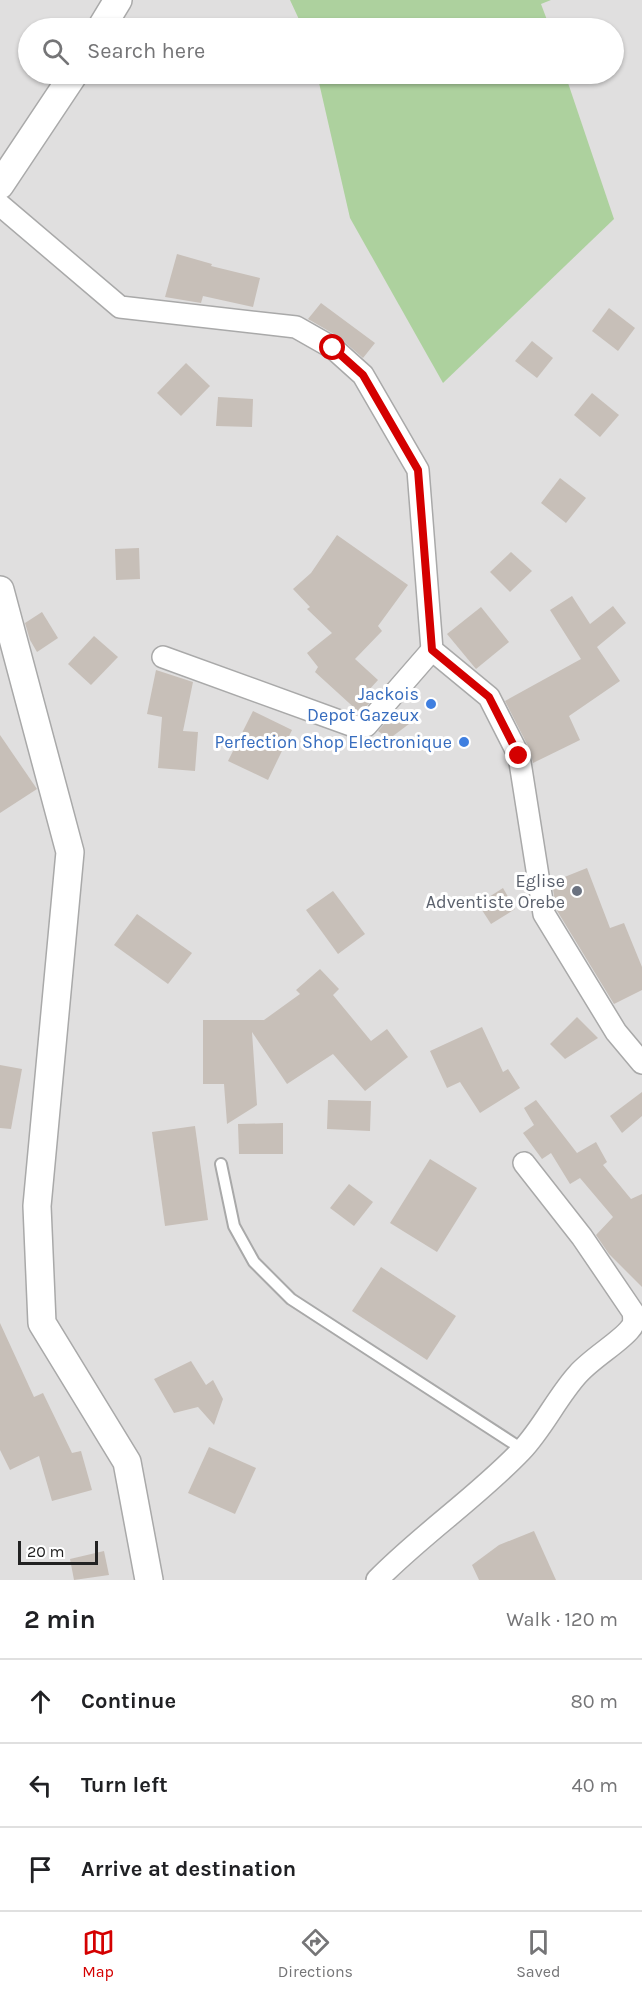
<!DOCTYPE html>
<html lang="en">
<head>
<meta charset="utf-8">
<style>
	body { margin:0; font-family:Karla,sans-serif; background:#f2f2f2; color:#202124 }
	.scale { position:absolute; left:18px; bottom:15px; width:80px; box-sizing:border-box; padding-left:6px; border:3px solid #222; border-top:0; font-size:16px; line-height:21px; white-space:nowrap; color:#222; -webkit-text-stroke:4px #fff; paint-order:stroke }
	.stop { position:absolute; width:18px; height:18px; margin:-14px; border:4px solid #d40000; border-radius:50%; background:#fff }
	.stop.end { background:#d40000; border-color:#fff; box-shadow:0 2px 6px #0008 }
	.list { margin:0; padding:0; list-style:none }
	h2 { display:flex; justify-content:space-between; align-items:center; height:78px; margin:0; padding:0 24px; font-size:26px }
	h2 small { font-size:20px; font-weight:400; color:#757577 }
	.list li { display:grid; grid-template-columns:39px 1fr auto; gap:18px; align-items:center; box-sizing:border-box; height:84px; padding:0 24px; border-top:2px solid #e0e0e0 }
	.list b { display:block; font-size:22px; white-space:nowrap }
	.list em { font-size:20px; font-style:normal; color:#757577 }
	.icon { flex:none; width:33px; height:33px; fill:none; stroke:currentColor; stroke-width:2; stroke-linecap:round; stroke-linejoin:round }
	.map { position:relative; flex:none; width:642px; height:1580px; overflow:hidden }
	.search { position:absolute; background:#fff; box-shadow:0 2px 4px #0004; left:18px; right:18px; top:18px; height:66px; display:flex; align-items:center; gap:15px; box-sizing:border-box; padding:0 21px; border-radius:33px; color:#757577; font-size:22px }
	.sheet { height:330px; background:#fff }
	nav { display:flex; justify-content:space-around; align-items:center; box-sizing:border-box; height:84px; border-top:2px solid #e0e0e0; background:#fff; font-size:16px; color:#757577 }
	nav a { display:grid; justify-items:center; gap:3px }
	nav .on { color:#d40000 }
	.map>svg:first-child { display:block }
</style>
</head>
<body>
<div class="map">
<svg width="642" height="1580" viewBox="0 0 642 1580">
	<rect width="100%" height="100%" fill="#f2efe9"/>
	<path fill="#e0dfdf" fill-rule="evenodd" d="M0,0H642V1580H0ZM28,28H614V74H28Z"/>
	<g fill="#add19e">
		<polygon points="290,0 551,0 541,4 550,28 303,28"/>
		<polygon points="317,74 565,74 614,219 443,383 350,218"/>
	</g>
	<g fill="#c7bfb8">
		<polygon points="177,254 212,264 211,266 260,278 253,307 203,296 201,303 165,297"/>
		<polygon points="321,303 375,343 363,358 339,337 308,319"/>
		<polygon points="609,308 635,328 618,351 592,331"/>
		<polygon points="532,341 553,358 537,378 515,361"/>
		<polygon points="186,363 210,386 181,416 157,393"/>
		<polygon points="592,393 619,415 600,437 574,415"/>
		<polygon points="218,397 253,399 252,427 216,426"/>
		<polygon points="560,478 586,498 566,523 541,503"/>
		<polygon points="337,535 408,585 378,626 382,631 355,659 378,680 367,692 374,698 360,713 315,672 318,667 307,653 332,633 307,609 310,607 293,589 311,573"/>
		<polygon points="139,548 140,579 116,580 115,549"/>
		<polygon points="511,552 532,571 510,592 490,572"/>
		<polygon points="572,596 590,624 613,606 626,623 597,647 620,681 569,716 580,740 533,763 530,750 505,701 581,659 550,610"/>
		<polygon points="481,607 509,642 476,669 447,634"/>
		<polygon points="42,612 58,638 37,652 30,640 25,623"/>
		<polygon points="94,636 118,657 91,685 68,664"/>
		<polygon points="156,670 193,682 183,731 198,732 195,771 158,768 162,717 147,714"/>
		<polygon points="253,711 292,730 268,780 228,761"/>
		<polygon points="394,713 409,724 389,739 378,731"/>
		<polygon points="0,735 37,789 0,813"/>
		<polygon points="587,868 610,928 624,923 642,967 642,990 614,1004 556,909 552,882"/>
		<polygon points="503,888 515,909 491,924 478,904"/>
		<polygon points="333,891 365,934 338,954 306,910"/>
		<polygon points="137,914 192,953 168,984 114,945"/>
		<polygon points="320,969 339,989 333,995 371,1041 387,1029 408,1057 365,1091 333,1054 287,1084 252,1032 257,1105 227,1124 224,1084 203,1084 203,1020 264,1020 300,994 296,990"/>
		<polygon points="577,1017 598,1038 565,1059 550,1044"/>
		<polygon points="482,1027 503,1072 508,1069 520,1088 480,1113 460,1082 447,1088 430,1051"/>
		<polygon points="0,1065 22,1069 11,1129 0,1128"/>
		<polygon points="642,1092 642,1116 622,1133 610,1116"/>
		<polygon points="328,1100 371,1101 370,1131 327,1129"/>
		<polygon points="536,1100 577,1153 596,1142 607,1162 603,1165 631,1199 642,1194 642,1287 609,1254 596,1235 613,1217 580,1178 570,1184 551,1153 542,1159 523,1133 534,1125 524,1108"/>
		<polygon points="283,1123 283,1154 239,1154 238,1124"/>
		<polygon points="195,1126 208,1220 165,1226 152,1132"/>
		<polygon points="430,1159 477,1188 437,1252 390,1223"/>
		<polygon points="349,1184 373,1202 354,1226 330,1208"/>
		<polygon points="381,1267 456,1316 427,1360 352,1311"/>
		<polygon points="0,1323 34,1397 43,1393 72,1453 81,1451 92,1490 52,1501 39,1456 10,1470 0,1450"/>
		<polygon points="191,1361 206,1385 213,1380 223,1399 214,1425 198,1407 174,1413 154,1379"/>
		<polygon points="209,1447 256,1468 235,1514 188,1493"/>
		<polygon points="534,1531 556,1580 479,1580 472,1565 499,1545"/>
		<polygon points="104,1551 109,1575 74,1580 70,1559"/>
	</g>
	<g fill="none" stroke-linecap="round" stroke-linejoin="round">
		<defs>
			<polyline id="service" points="221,1164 234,1226 254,1262 291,1299 522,1449"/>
			<g id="minor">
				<polyline points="0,205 120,307 296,327 333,348 363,375 418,470 432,650 489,697 519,756 544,914 616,1032 642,1063"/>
				<polyline points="163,657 356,727 366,726 432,650"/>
				<path d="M377,1580C422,1534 476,1498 521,1451C543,1428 557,1397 578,1374C592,1358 620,1342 630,1329C635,1324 634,1318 633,1312L582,1237L524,1163"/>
			</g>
			<g id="tertiary">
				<polyline points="101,28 118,0"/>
				<polyline points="0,185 74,74"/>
				<polyline points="0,590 70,852 37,1206 42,1323 127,1462 149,1580"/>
			</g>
		</defs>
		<use href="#service" stroke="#a9a9a9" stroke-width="14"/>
		<use href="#minor" stroke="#a9a9a9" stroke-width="24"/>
		<use href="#tertiary" stroke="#a9a9a9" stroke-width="30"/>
		<use href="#service" stroke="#fff" stroke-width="10"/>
		<use href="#minor" stroke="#fff" stroke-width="21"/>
		<use href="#tertiary" stroke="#fff" stroke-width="27"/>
	</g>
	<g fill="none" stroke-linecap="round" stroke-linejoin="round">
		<polyline stroke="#d40000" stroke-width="8" points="333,348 363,375 418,470 432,650 489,697 519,756"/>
	</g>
	<g fill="#3f7fe0" stroke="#fff" stroke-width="2">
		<circle cx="431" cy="704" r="6"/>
		<circle cx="464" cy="742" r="6"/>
	</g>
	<circle fill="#6b7280" stroke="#fff" stroke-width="2" cx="577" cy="891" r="6"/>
	<g text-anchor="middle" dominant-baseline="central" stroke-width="6" stroke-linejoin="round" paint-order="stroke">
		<g font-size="18" fill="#366cbe" stroke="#fff" text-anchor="end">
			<text x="419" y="694">Jackois<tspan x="419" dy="21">Depot Gazeux</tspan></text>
			<text x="452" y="742">Perfection Shop Electronique</text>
		</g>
		<g font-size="18" fill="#5b616d" stroke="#fff" text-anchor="end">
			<text x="565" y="881">Eglise<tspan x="565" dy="21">Adventiste Orebe</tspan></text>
		</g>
	</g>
</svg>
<div class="scale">20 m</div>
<div class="stop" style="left:333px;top:348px"></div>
<div class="stop end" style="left:519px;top:756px"></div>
<div class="search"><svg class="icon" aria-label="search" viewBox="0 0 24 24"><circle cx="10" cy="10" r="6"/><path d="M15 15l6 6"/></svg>Search here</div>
</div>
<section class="sheet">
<h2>2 min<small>Walk · 120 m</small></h2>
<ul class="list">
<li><svg class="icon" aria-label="ahead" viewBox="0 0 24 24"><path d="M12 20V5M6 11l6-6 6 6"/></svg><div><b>Continue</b></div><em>80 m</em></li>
<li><svg class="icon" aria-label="left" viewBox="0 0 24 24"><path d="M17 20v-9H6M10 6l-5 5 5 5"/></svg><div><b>Turn left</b></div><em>40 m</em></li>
<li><svg class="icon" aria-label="arrive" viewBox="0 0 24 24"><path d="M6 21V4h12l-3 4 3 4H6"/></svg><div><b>Arrive at destination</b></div></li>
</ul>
</section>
<nav>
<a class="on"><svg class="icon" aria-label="map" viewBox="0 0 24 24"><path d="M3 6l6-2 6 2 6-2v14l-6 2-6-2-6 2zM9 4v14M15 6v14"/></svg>Map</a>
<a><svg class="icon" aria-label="directions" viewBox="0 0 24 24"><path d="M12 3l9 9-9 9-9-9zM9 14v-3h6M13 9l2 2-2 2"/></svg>Directions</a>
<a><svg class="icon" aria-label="saved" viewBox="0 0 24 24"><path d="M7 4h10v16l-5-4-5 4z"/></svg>Saved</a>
</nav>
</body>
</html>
